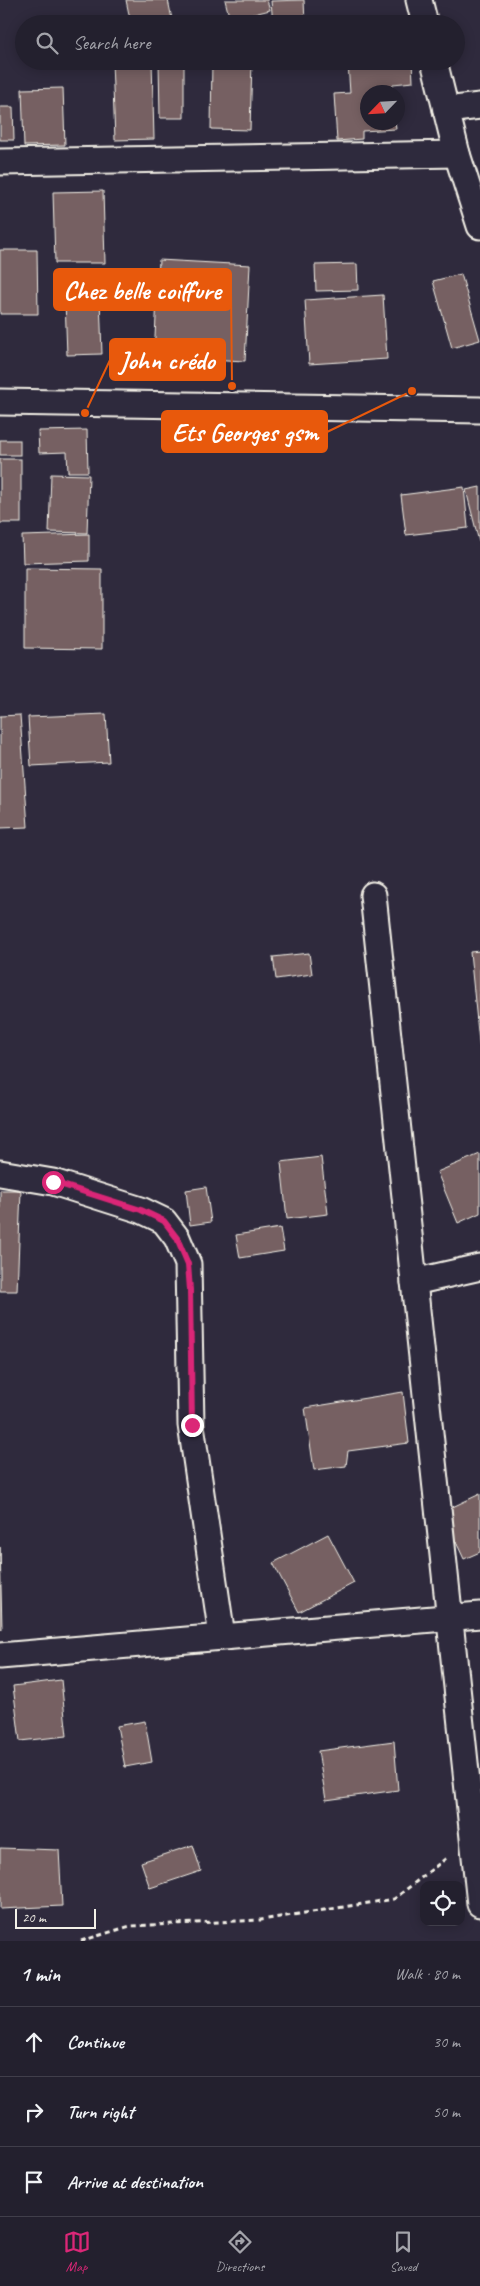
<!DOCTYPE html>
<html lang="en">
<head>
<meta charset="utf-8">
<style>
	body { margin:0; font-family:Caveat,sans-serif; background:#2b2836; color:#f1f3f6 }
	.controls { position:absolute; right:15px; bottom:15px; display:grid; overflow:hidden; border-radius:10px; box-shadow:0 2px 12px #0003 }
	.controls button { width:45px; height:45px; display:grid; place-items:center; padding:0; border:0; border-bottom:1px solid #403e4a; background:#23202e; color:#f1f3f6; font:25px sans-serif }
	.compass { position:absolute; left:360px; top:85px; width:45px; height:45px; border-radius:50%; background:#23202e; box-shadow:0 2px 12px #0003; rotate:245deg }
	.scale { position:absolute; left:15px; bottom:12px; width:81px; box-sizing:border-box; padding-left:5px; border:2px solid #f4f1e8; border-top:0; font-size:14px; line-height:18px; white-space:nowrap; color:#f4f1e8; -webkit-text-stroke:4px #2f2a3d; paint-order:stroke }
	.stop { position:absolute; width:15px; height:15px; margin:-11px; border:4px solid #db2777; border-radius:50%; background:#fff }
	.stop.end { background:#db2777; border-color:#fff; box-shadow:0 1px 5px #0008 }
	.list { margin:0; padding:0; list-style:none }
	h2 { display:flex; justify-content:space-between; align-items:center; height:65px; margin:0; padding:0 20px; font-size:21px }
	h2 small { font-size:16px; font-weight:400; color:#a3a3aa }
	.list li { display:grid; grid-template-columns:32px 1fr auto; gap:15px; align-items:center; box-sizing:border-box; height:70px; padding:0 20px; border-top:1px solid #403e4a }
	.list b { display:block; font-size:19px; white-space:nowrap }
	.list em { font-size:16px; font-style:normal; color:#a3a3aa }
	.icon { flex:none; width:28px; height:28px; fill:none; stroke:currentColor; stroke-width:2; stroke-linecap:round; stroke-linejoin:round }
	.map { position:relative; flex:none; width:480px; height:1941px; overflow:hidden }
	.search { position:absolute; background:#23202e; box-shadow:0 2px 12px #0003; left:15px; right:15px; top:15px; height:55px; display:flex; align-items:center; gap:12px; box-sizing:border-box; padding:0 18px; border-radius:28px; color:#a3a3aa; font-size:19px }
	.sheet { height:275px; background:#23202e }
	nav { display:flex; justify-content:space-around; align-items:center; box-sizing:border-box; height:70px; border-top:1px solid #403e4a; background:#23202e; font-size:14px; color:#a3a3aa }
	nav a { display:grid; justify-items:center; gap:2px }
	nav .on { color:#db2777 }
	.map>svg:first-child { display:block }
</style>
</head>
<body>
<div class="map">
<svg width="480" height="1941" viewBox="0 0 480 1941">
	<rect width="100%" height="100%" fill="#2f2a3d"/>
	<filter id="ink" filterUnits="userSpaceOnUse"><feTurbulence type="fractalNoise" baseFrequency=".02" numOctaves="2"/><feDisplacementMap in="SourceGraphic" scale="10" xChannelSelector="R" yChannelSelector="G"/><feConvolveMatrix kernelMatrix="1 2 1 2 8 2 1 2 1" color-interpolation-filters="sRGB"/></filter>
	<g filter="url(#ink)">
		<g fill="#766162" stroke="#f4f1e8">
			<polygon points="126,0 168,0 173,24 131,24"/>
			<polygon points="225,0 267,0 270,10 230,20"/>
			<polygon points="304,0 305,24 273,24 271,1"/>
			<polygon points="112,61 152,61 154,139 115,140"/>
			<polygon points="159,61 184,61 184,118 160,118"/>
			<polygon points="212,61 252,61 250,130 211,129"/>
			<polygon points="412,61 413,82 393,84 393,92 368,92 368,122 395,122 396,129 362,131 362,139 337,141 334,94 350,93 348,63"/>
			<polygon points="63,88 65,145 24,146 22,89"/>
			<polygon points="0,107 13,107 14,140 0,140"/>
			<polygon points="103,191 105,263 55,263 53,192"/>
			<polygon points="0,250 37,250 38,314 0,314"/>
			<polygon points="159,260 250,265 245,361 154,356"/>
			<polygon points="357,264 358,290 316,291 315,265"/>
			<polygon points="99,271 102,354 67,355 64,272"/>
			<polygon points="461,274 480,340 452,348 433,281"/>
			<polygon points="383,295 387,359 309,364 305,300"/>
			<polygon points="87,430 88,472 68,472 67,452 39,453 38,431"/>
			<rect x="0" y="440" width="20" height="15"/>
			<rect x="0" y="459" width="21" height="64"/>
			<polygon points="51,474 89,475 87,533 49,532"/>
			<polygon points="464,487 468,528 406,535 401,495"/>
			<polygon points="480,487 480,541 479,542 466,490"/>
			<polygon points="89,534 89,561 23,563 22,536"/>
			<polygon points="25,568 102,569 102,649 25,648"/>
			<polygon points="106,714 109,762 31,766 28,717"/>
			<polygon points="20,715 28,827 0,828 0,716"/>
			<polygon points="480,951 480,1052 470,952"/>
			<polygon points="309,953 312,974 276,979 273,957"/>
			<polygon points="480,1154 480,1213 458,1223 437,1172"/>
			<polygon points="321,1157 328,1214 287,1219 281,1162"/>
			<polygon points="206,1187 211,1222 190,1225 186,1190"/>
			<polygon points="0,1190 21,1190 17,1291 0,1291"/>
			<polygon points="280,1228 284,1251 240,1258 236,1235"/>
			<polygon points="403,1392 409,1443 348,1451 346,1466 314,1470 305,1408"/>
			<polygon points="480,1494 480,1552 464,1559 442,1512"/>
			<polygon points="328,1534 354,1583 299,1612 273,1563"/>
			<polygon points="0,1547 2,1629 0,1629"/>
			<polygon points="61,1680 67,1736 20,1741 13,1686"/>
			<polygon points="145,1721 152,1762 125,1767 117,1726"/>
			<polygon points="394,1741 398,1790 326,1800 318,1751"/>
			<polygon points="193,1845 201,1871 150,1888 141,1862"/>
			<polygon points="0,1848 59,1850 62,1906 0,1909"/>
		</g>
		<g fill="none" stroke-linecap="round" stroke-linejoin="round">
			<defs>
				<g id="minor">
					<polyline points="419,0 425,24"/>
					<polyline points="434,61 457,154 480,226"/>
					<polyline points="446,110 480,106"/>
					<polyline points="0,162 457,154"/>
					<polyline points="0,402 480,410"/>
					<polyline points="373,895 480,1904"/>
					<polyline points="0,1173 53,1182 141,1210 164,1221 177,1238 188,1264 191,1425 222,1636"/>
					<polyline points="414,1282 480,1267"/>
					<polyline points="0,1656 480,1615"/>
				</g>
			</defs>
			<use href="#minor" stroke="#f4f1e8" stroke-width="29"/>
			<polyline stroke="#f4f1e8" stroke-width="3" stroke-dasharray="5 4" stroke-linecap="butt" points="81,1941 130,1926 261,1920 394,1899 449,1856"/>
			<use href="#minor" stroke="#2f2a3d" stroke-width="25"/>
		</g>
	</g>
	<g fill="none" stroke-linecap="round" stroke-linejoin="round" filter="url(#ink)">
		<polyline stroke="#db2777" stroke-width="6" points="53,1182 141,1210 164,1221 177,1238 188,1264 190,1290 192,1425"/>
	</g>
	<path fill="none" stroke="#e8590c" stroke-width="2" d="M232 386L231 290M85 413L110 360M412 391L327 432"/>
	<g fill="#e8590c" stroke="#2f2a3d" stroke-width="2">
		<circle cx="232" cy="386" r="5"/>
		<circle cx="85" cy="413" r="5"/>
		<circle cx="412" cy="391" r="5"/>
	</g>
	<g fill="#e8590c" stroke="#e8590c" stroke-width="2">
		<rect x="54" y="269" width="177" height="41" rx="5"/>
		<rect x="110" y="339" width="115" height="41" rx="5"/>
		<rect x="162" y="411" width="165" height="41" rx="5"/>
	</g>
	<g font-size="26" text-anchor="middle" font-weight="bold" fill="#fff">
		<text x="142" y="299">Chez belle coiffure</text>
		<text x="167" y="369">John crédo</text>
		<text x="245" y="441">Ets Georges gsm</text>
	</g>
</svg>
<div class="controls">
<button><svg class="icon" aria-label="locate" viewBox="0 0 24 24"><circle cx="12" cy="12" r="6"/><path d="M12 2v4M12 18v4M2 12h4M18 12h4"/></svg></button>
</div>
<svg class="compass" viewBox="-18 -18 36 36"><path d="M0-13l5 13h-10z" fill="#e53935"/><path d="M0 13l5-13h-10z" fill="#a3a3aa"/></svg>
<div class="scale">20 m</div>
<div class="stop" style="left:53px;top:1182px"></div>
<div class="stop end" style="left:192px;top:1425px"></div>
<div class="search"><svg class="icon" aria-label="search" viewBox="0 0 24 24"><circle cx="10" cy="10" r="6"/><path d="M15 15l6 6"/></svg>Search here</div>
</div>
<section class="sheet">
<h2>1 min<small>Walk · 80 m</small></h2>
<ul class="list">
<li><svg class="icon" aria-label="ahead" viewBox="0 0 24 24"><path d="M12 20V5M6 11l6-6 6 6"/></svg><div><b>Continue</b></div><em>30 m</em></li>
<li><svg class="icon" aria-label="right" viewBox="0 0 24 24"><path d="M7 20v-9h11M14 6l5 5-5 5"/></svg><div><b>Turn right</b></div><em>50 m</em></li>
<li><svg class="icon" aria-label="arrive" viewBox="0 0 24 24"><path d="M6 21V4h12l-3 4 3 4H6"/></svg><div><b>Arrive at destination</b></div></li>
</ul>
</section>
<nav>
<a class="on"><svg class="icon" aria-label="map" viewBox="0 0 24 24"><path d="M3 6l6-2 6 2 6-2v14l-6 2-6-2-6 2zM9 4v14M15 6v14"/></svg>Map</a>
<a><svg class="icon" aria-label="directions" viewBox="0 0 24 24"><path d="M12 3l9 9-9 9-9-9zM9 14v-3h6M13 9l2 2-2 2"/></svg>Directions</a>
<a><svg class="icon" aria-label="saved" viewBox="0 0 24 24"><path d="M7 4h10v16l-5-4-5 4z"/></svg>Saved</a>
</nav>
</body>
</html>
